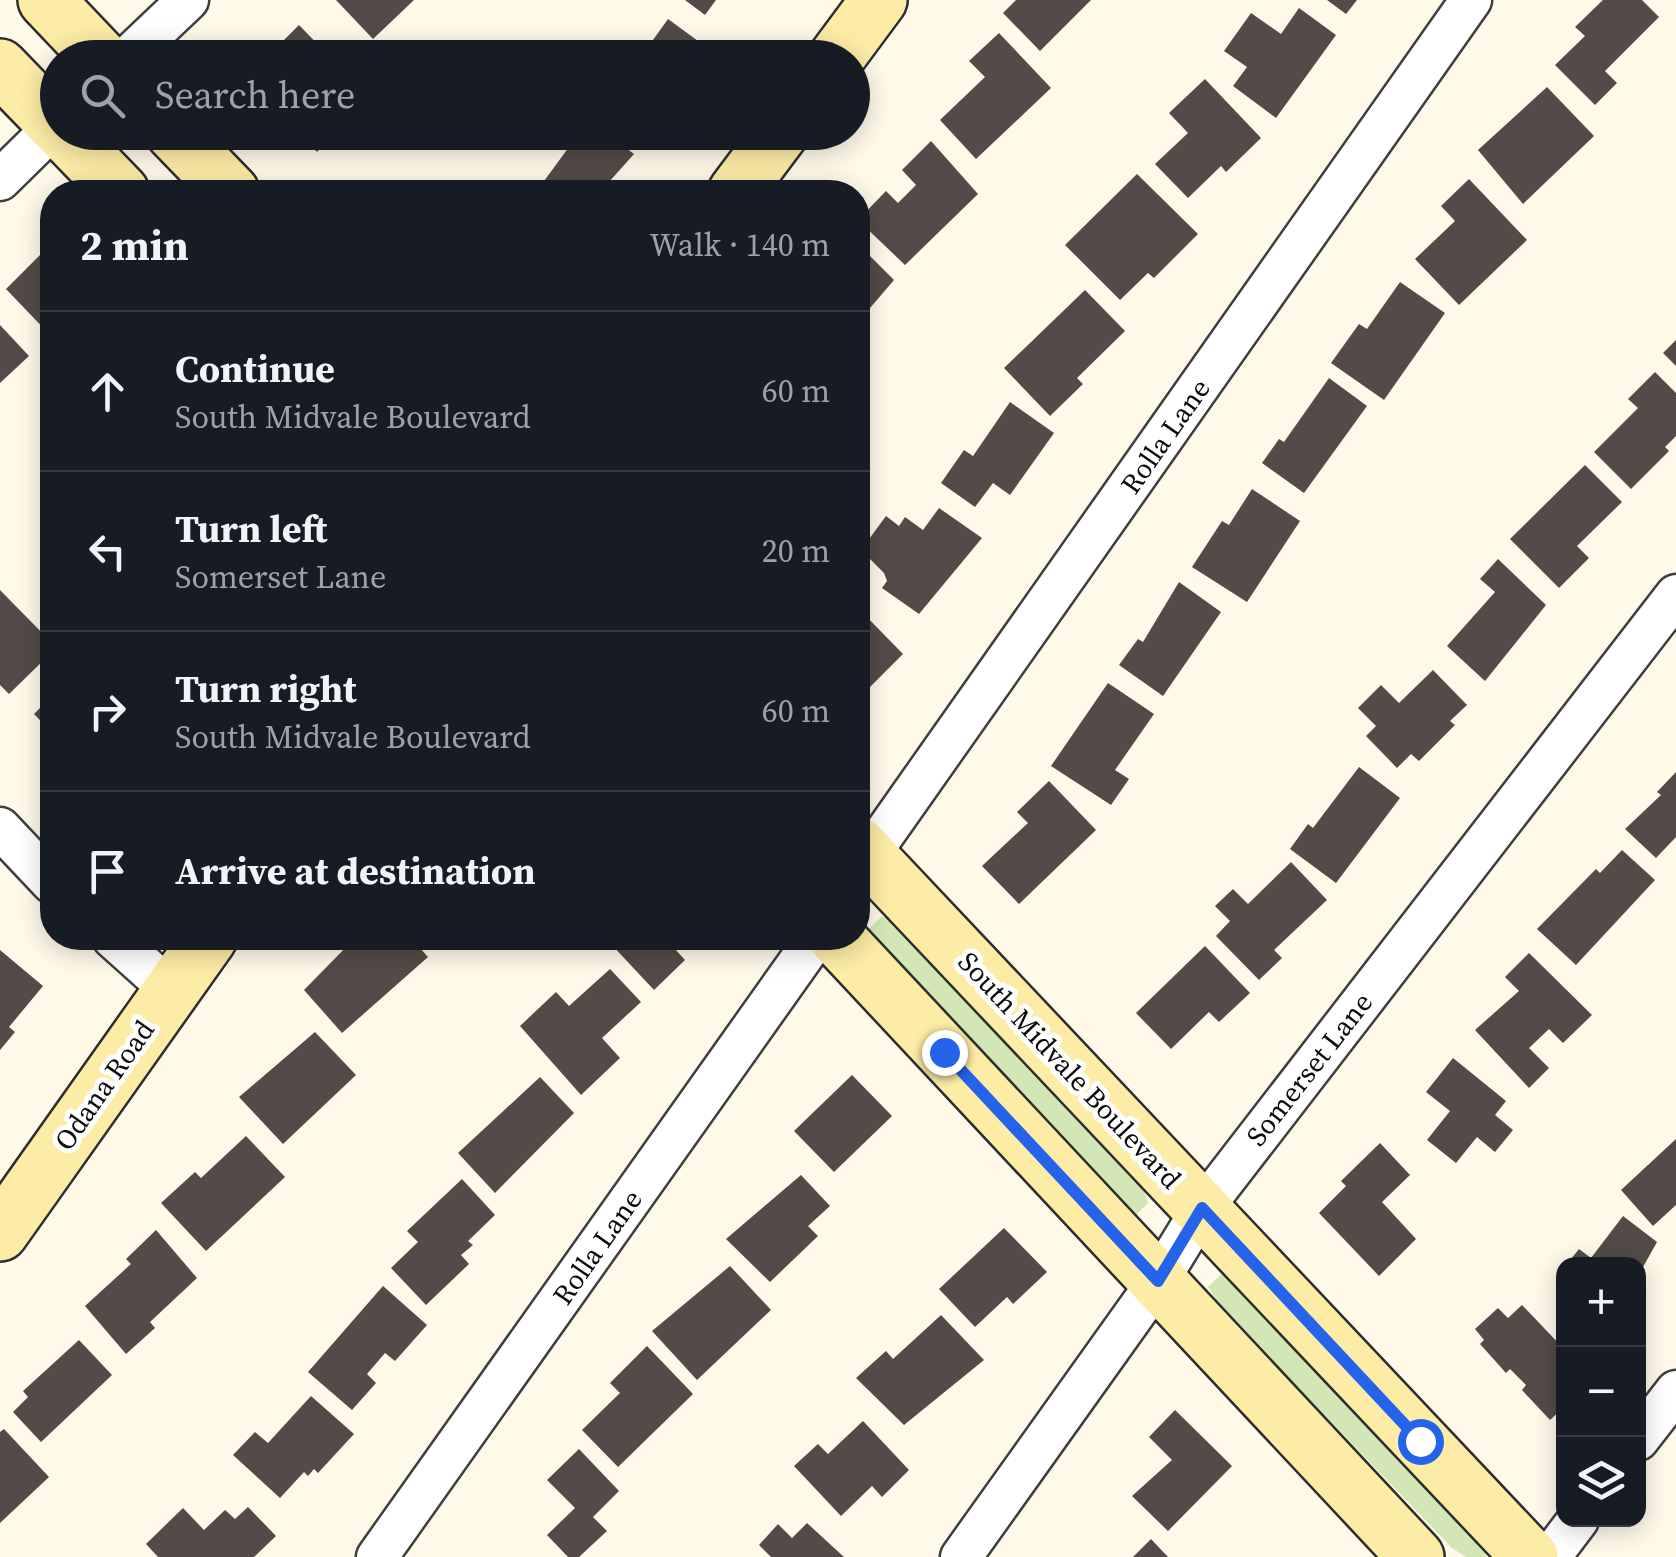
<!DOCTYPE html>
<html lang="en">
<head>
<meta charset="utf-8">
<style>
	body { margin:0; font-family:"Source Serif 4",serif; background:#20242c; color:#f1f3f6 }
	.controls { position:absolute; right:30px; bottom:30px; display:grid; overflow:hidden; border-radius:20px; box-shadow:0 5px 25px #0003 }
	.controls button { width:90px; height:90px; display:grid; place-items:center; padding:0; border:0; border-bottom:2px solid #363941; background:#171b24; color:#f1f3f6; font:50px sans-serif }
	.stop { position:absolute; width:30px; height:30px; margin:-22px; border:8px solid #2563eb; border-radius:50%; background:#fff }
	.stop.end { background:#2563eb; border-color:#fff; box-shadow:0 2px 10px #0008 }
	.list { margin:0; padding:0; list-style:none }
	h2 { display:flex; justify-content:space-between; align-items:center; height:130px; margin:0; padding:0 40px; font-size:42px }
	h2 small { font-size:32px; font-weight:400; color:#9ea1a6 }
	.list li { display:grid; grid-template-columns:65px 1fr auto; gap:30px; align-items:center; box-sizing:border-box; height:160px; padding:0 40px; border-top:2px solid #363941 }
	.list b { display:block; font-size:38px; white-space:nowrap }
	.list p { margin:0; font-size:32px; white-space:nowrap; color:#9ea1a6 }
	.list em { font-size:32px; font-style:normal; color:#9ea1a6 }
	.icon { flex:none; width:55px; height:55px; fill:none; stroke:currentColor; stroke-width:2; stroke-linecap:round; stroke-linejoin:round }
	.map { position:relative; flex:none; width:1676px; height:1557px; overflow:hidden }
	.search { position:absolute; background:#171b24; box-shadow:0 5px 25px #0003; left:40px; top:40px; width:830px; height:110px; display:flex; align-items:center; gap:25px; box-sizing:border-box; padding:0 35px; border-radius:55px; color:#9ea1a6; font-size:38px }
	.panel { position:absolute; background:#171b24; box-shadow:0 5px 25px #0003; left:40px; top:180px; width:830px; height:770px; border-radius:40px }
	.map>svg:first-child { display:block }
</style>
</head>
<body>
<div class="map">
<svg width="1676" height="1557" viewBox="0 0 1676 1557">
	<rect width="100%" height="100%" fill="#fef9e9"/>
	<g fill="#d2e7b5">
		<polygon points="882,916 906,930 1138,1173 1148,1203 1137,1214 1110,1195 866,932"/>
		<polygon points="1223,1272 1246,1286 1477,1528 1486,1557 1466,1557 1452,1548 1221,1307 1208,1287"/>
	</g>
	<g fill="#534b47">
		<polygon points="336,0 414,0 373,39"/>
		<polygon points="685,0 716,0 705,15"/>
		<polygon points="1016,0 1091,0 1040,51 1003,13"/>
		<polygon points="1327,0 1357,0 1346,14"/>
		<polygon points="1603,0 1642,0 1659,17 1605,71 1617,83 1595,105 1555,65 1585,36 1575,27"/>
		<polygon points="1299,8 1336,35 1276,118 1233,86 1247,67 1224,51 1251,13 1281,34"/>
		<polygon points="668,19 709,49 703,58 640,58"/>
		<polygon points="299,25 331,58 266,58"/>
		<polygon points="999,33 1051,88 976,159 940,120 985,77 969,61"/>
		<polygon points="1205,79 1261,138 1226,172 1221,166 1188,198 1155,164 1188,133 1169,113"/>
		<polygon points="1547,87 1594,136 1523,204 1478,150"/>
		<polygon points="299,132 337,132 317,152"/>
		<polygon points="580,132 605,132 634,154 600,192 536,192"/>
		<polygon points="931,141 978,194 905,265 858,220 886,191 898,203 916,185 902,170"/>
		<polygon points="1137,174 1198,234 1154,278 1148,273 1120,300 1065,245"/>
		<polygon points="1469,179 1527,240 1459,305 1415,259 1455,221 1441,206"/>
		<polygon points="858,244 894,280 858,322"/>
		<polygon points="40,255 52,268 52,337 6,289"/>
		<polygon points="1400,282 1445,313 1384,400 1331,363 1359,324 1367,329"/>
		<polygon points="1085,290 1125,331 1077,378 1083,384 1050,416 1004,368"/>
		<polygon points="0,325 29,356 0,383"/>
		<polygon points="1676,340 1676,366 1663,353"/>
		<polygon points="1655,372 1676,393 1676,436 1665,447 1669,451 1631,489 1594,452 1638,408 1628,399"/>
		<polygon points="1329,378 1367,406 1304,493 1262,463 1279,439 1284,442"/>
		<polygon points="1010,402 1054,433 1010,495 993,483 975,507 941,483 964,450 973,456"/>
		<polygon points="1585,465 1622,502 1577,546 1589,558 1559,588 1510,539"/>
		<polygon points="1252,489 1300,521 1247,602 1192,567 1222,521 1229,525"/>
		<polygon points="939,508 982,538 919,614 882,588 887,581 884,573 861,550 886,516 899,526 905,517 923,530"/>
		<polygon points="1498,559 1546,605 1485,681 1447,646 1495,592 1480,579"/>
		<polygon points="1179,582 1221,612 1163,696 1119,665 1138,639 1143,642"/>
		<polygon points="0,590 52,643 52,652 9,694 0,685"/>
		<polygon points="858,608 903,654 865,692 858,685"/>
		<polygon points="1433,670 1467,705 1450,721 1455,725 1419,761 1411,754 1397,768 1366,736 1376,726 1358,708 1381,685 1399,703"/>
		<polygon points="1108,683 1154,714 1115,770 1129,779 1111,805 1051,766"/>
		<polygon points="52,696 52,733 34,714"/>
		<polygon points="1359,767 1400,798 1336,883 1290,849 1308,824 1313,828"/>
		<polygon points="1676,772 1676,837 1656,858 1625,829 1661,795 1657,792"/>
		<polygon points="1049,781 1096,830 1019,904 982,866 1028,823 1017,812"/>
		<polygon points="1622,850 1655,880 1576,965 1537,929 1596,869 1600,873"/>
		<polygon points="1291,862 1327,900 1274,950 1282,958 1259,980 1216,936 1230,921 1215,906 1233,889 1248,904"/>
		<polygon points="355,938 411,938 428,957 342,1033 304,990"/>
		<polygon points="616,938 687,938 675,949 685,960 654,990 610,943"/>
		<polygon points="1205,946 1250,993 1219,1022 1209,1012 1171,1049 1136,1013"/>
		<polygon points="0,950 43,986 9,1027 15,1032 0,1050"/>
		<polygon points="1529,953 1592,1015 1563,1043 1549,1029 1529,1048 1549,1068 1529,1088 1475,1030 1519,991 1505,977"/>
		<polygon points="610,969 641,1002 602,1038 620,1058 581,1095 520,1026 556,992 569,1006"/>
		<polygon points="315,1032 356,1075 283,1144 239,1097"/>
		<polygon points="1453,1058 1506,1101 1495,1115 1513,1130 1495,1152 1477,1137 1456,1163 1427,1140 1450,1111 1426,1092"/>
		<polygon points="852,1075 892,1116 834,1172 794,1131"/>
		<polygon points="540,1077 574,1113 495,1193 458,1153"/>
		<polygon points="246,1136 285,1177 206,1251 161,1203 195,1172 201,1178"/>
		<polygon points="1676,1139 1676,1205 1653,1226 1621,1190"/>
		<polygon points="1380,1143 1410,1175 1382,1202 1416,1239 1379,1276 1319,1213 1346,1186 1341,1181"/>
		<polygon points="801,1175 830,1206 808,1226 818,1236 770,1282 726,1239"/>
		<polygon points="462,1179 495,1215 468,1241 473,1245 461,1255 469,1264 426,1305 391,1268 418,1242 407,1231"/>
		<polygon points="1623,1216 1657,1242 1638,1276 1638,1264 1567,1264 1579,1249 1591,1258"/>
		<polygon points="1004,1228 1047,1272 1013,1304 1007,1297 975,1327 939,1289"/>
		<polygon points="156,1230 197,1278 150,1322 155,1328 126,1354 85,1306 131,1264 126,1259"/>
		<polygon points="730,1266 771,1310 697,1380 652,1331"/>
		<polygon points="383,1286 427,1325 395,1361 385,1353 367,1374 376,1383 352,1410 308,1372"/>
		<polygon points="1522,1305 1564,1349 1564,1407 1550,1420 1522,1390 1526,1385 1510,1369 1506,1373 1480,1344 1484,1340 1475,1329 1498,1308 1508,1318"/>
		<polygon points="941,1315 984,1360 904,1425 856,1378 886,1351 893,1359"/>
		<polygon points="79,1340 112,1375 41,1442 13,1412 28,1397 23,1391"/>
		<polygon points="647,1346 693,1394 618,1467 582,1430 620,1393 610,1383"/>
		<polygon points="311,1396 354,1434 318,1473 314,1469 308,1476 304,1472 280,1498 233,1455 255,1432 268,1443"/>
		<polygon points="1175,1410 1232,1466 1168,1531 1132,1496 1172,1460 1149,1437"/>
		<polygon points="863,1421 909,1470 882,1497 872,1486 841,1516 794,1466 818,1444 828,1454"/>
		<polygon points="4,1429 49,1477 0,1523 0,1432"/>
		<polygon points="579,1449 619,1491 593,1517 607,1531 579,1557 568,1557 547,1535 575,1508 547,1480"/>
		<polygon points="248,1507 276,1536 254,1557 158,1557 146,1544 183,1508 204,1530 225,1510 235,1519"/>
		<polygon points="807,1523 844,1557 771,1557 759,1545 778,1524 792,1538"/>
		<polygon points="1151,1539 1168,1557 1133,1557"/>
	</g>
	<g fill="none" stroke-linecap="round" stroke-linejoin="round">
		<defs>
			<g id="street">
				<polyline points="127,58 188,0"/>
				<polyline points="0,180 58,123"/>
				<polyline points="0,828 52,883"/>
				<polyline points="858,871 1471,0"/>
				<polyline points="113,938 171,990"/>
				<polyline points="1638,1440 1676,1391"/>
				<polyline points="377,1557 816,938"/>
				<polyline points="961,1557 1158,1281 1202,1209 1676,595"/>
				<polyline points="1550,1557 1578,1520"/>
			</g>
			<g id="secondary">
				<polyline points="46,0 101,58"/>
				<polyline points="836,58 879,0"/>
				<polyline points="0,67 58,127"/>
				<polyline points="63,132 121,192"/>
				<polyline points="173,132 231,192"/>
				<polyline points="736,192 781,132"/>
				<polyline points="858,845 1530,1557"/>
				<polyline points="837,938 1416,1557"/>
				<polyline points="0,1233 209,938"/>
			</g>
		</defs>
		<use href="#street" stroke="#3e3e3e" stroke-width="45"/>
		<use href="#secondary" stroke="#2d2d2d" stroke-width="60"/>
		<use href="#street" stroke="#fff" stroke-width="40"/>
		<use href="#secondary" stroke="#fdeca6" stroke-width="55"/>
	</g>
	<g fill="none" stroke-linecap="round" stroke-linejoin="round">
		<polyline stroke="#2563eb" stroke-width="12" points="944,1052 1158,1281 1202,1208 1420,1441"/>
	</g>
	<g text-anchor="middle" dominant-baseline="central" stroke-width="10" stroke-linejoin="round" paint-order="stroke">
		<g font-size="28" fill="#0b0b0b" stroke="#fff">
			<text transform="translate(1165 436) rotate(-55)">Rolla Lane</text>
			<text transform="translate(1309 1069) rotate(-52)">Somerset Lane</text>
			<text transform="translate(1070 1070) rotate(47)">South Midvale Boulevard</text>
			<text transform="translate(104 1085) rotate(-55)">Odana Road</text>
			<text transform="translate(597 1247) rotate(-55)">Rolla Lane</text>
		</g>
	</g>
</svg>
<div class="controls">
<button>+</button>
<button>−</button>
<button><svg class="icon" aria-label="layers" viewBox="0 0 24 24"><path d="M12 4l9 5-9 5-9-5zM3 14l9 5 9-5"/></svg></button>
</div>
<div class="stop" style="left:1420px;top:1441px"></div>
<div class="stop end" style="left:944px;top:1052px"></div>
<div class="search"><svg class="icon" aria-label="search" viewBox="0 0 24 24"><circle cx="10" cy="10" r="6"/><path d="M15 15l6 6"/></svg>Search here</div>
<section class="panel">
<h2>2 min<small>Walk · 140 m</small></h2>
<ul class="list">
<li><svg class="icon" aria-label="ahead" viewBox="0 0 24 24"><path d="M12 20V5M6 11l6-6 6 6"/></svg><div><b>Continue</b><p>South Midvale Boulevard</p></div><em>60 m</em></li>
<li><svg class="icon" aria-label="left" viewBox="0 0 24 24"><path d="M17 20v-9H6M10 6l-5 5 5 5"/></svg><div><b>Turn left</b><p>Somerset Lane</p></div><em>20 m</em></li>
<li><svg class="icon" aria-label="right" viewBox="0 0 24 24"><path d="M7 20v-9h11M14 6l5 5-5 5"/></svg><div><b>Turn right</b><p>South Midvale Boulevard</p></div><em>60 m</em></li>
<li><svg class="icon" aria-label="arrive" viewBox="0 0 24 24"><path d="M6 21V4h12l-3 4 3 4H6"/></svg><div><b>Arrive at destination</b></div></li>
</ul>
</section>
</div>
</body>
</html>
